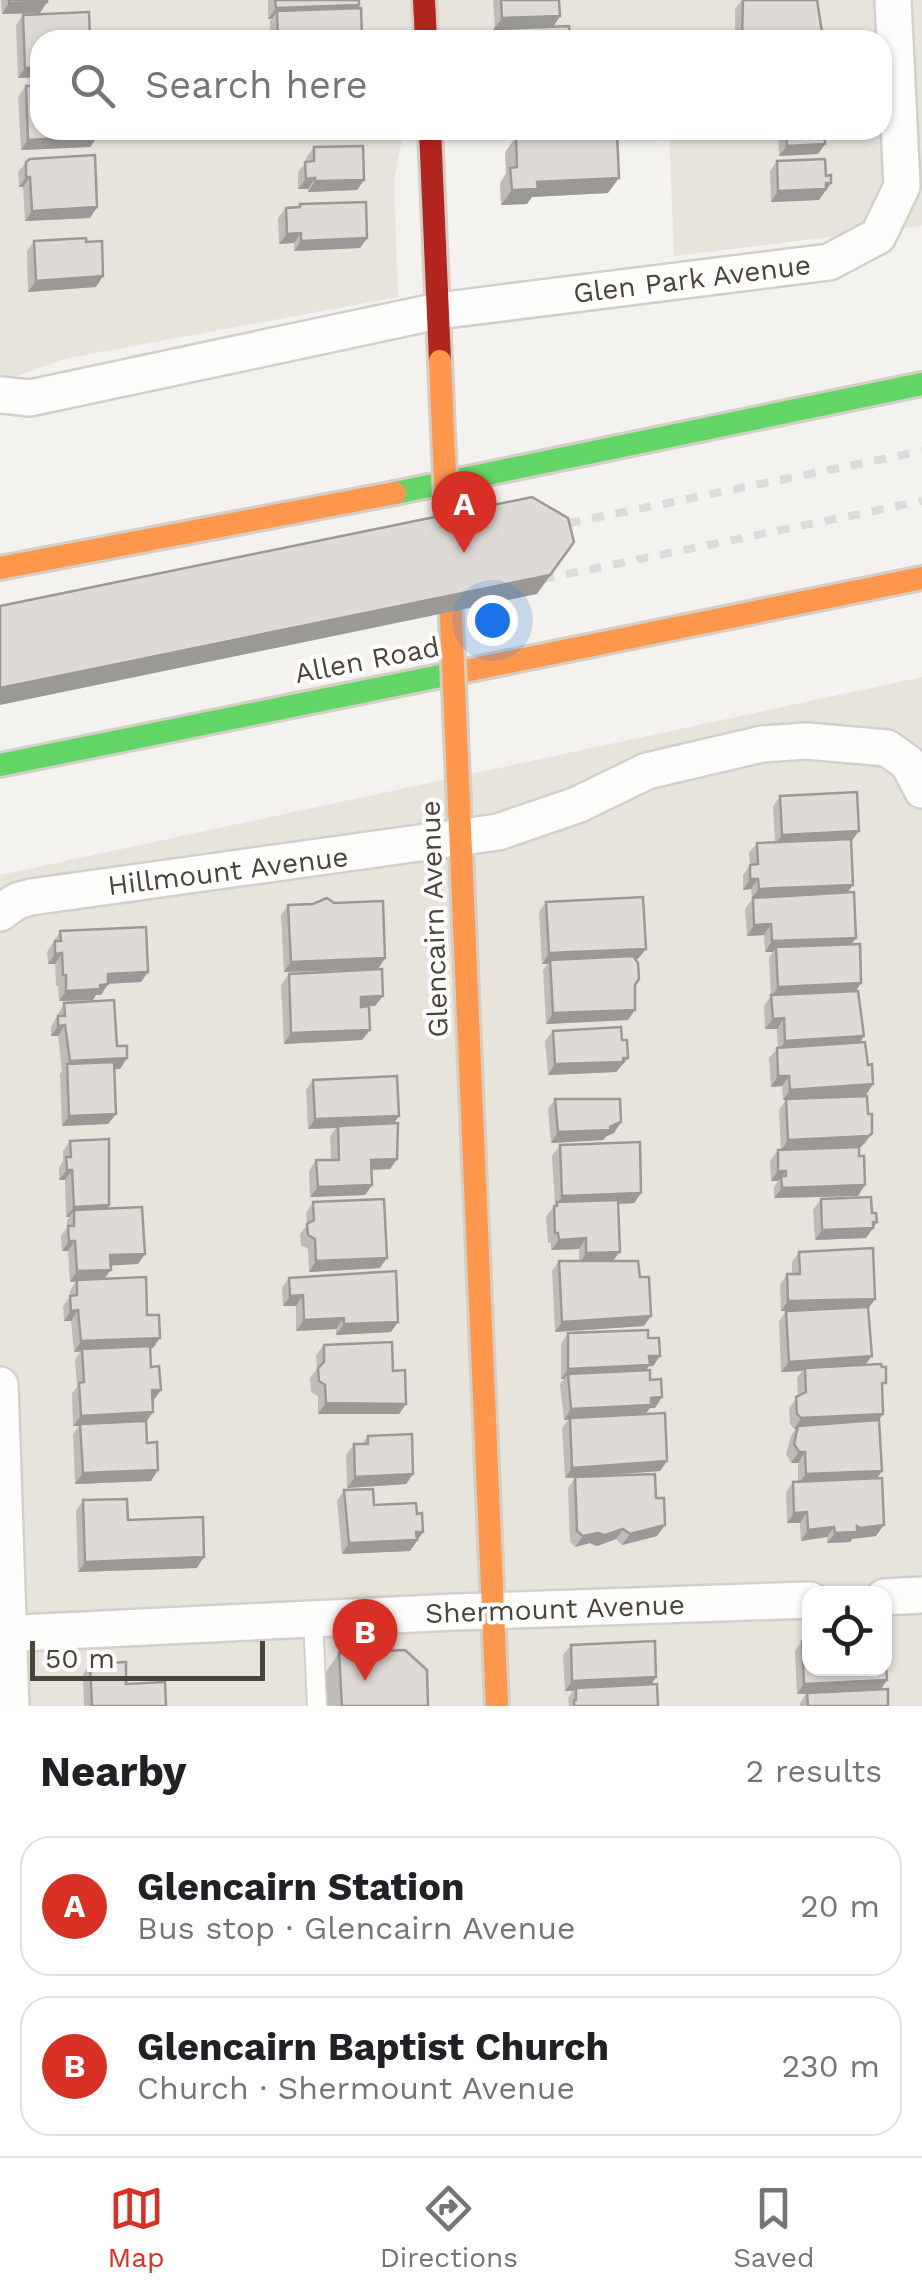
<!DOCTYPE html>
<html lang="en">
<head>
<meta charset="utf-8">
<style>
	body { margin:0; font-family:"Work Sans",sans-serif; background:#f6f6f6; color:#202124 }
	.controls { position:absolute; right:30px; bottom:30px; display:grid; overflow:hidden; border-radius:20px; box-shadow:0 2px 8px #0004 }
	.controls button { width:90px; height:90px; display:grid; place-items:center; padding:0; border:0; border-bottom:2px solid #e0e0e0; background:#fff; color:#202124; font:50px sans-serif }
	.scale { position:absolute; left:30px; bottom:25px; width:235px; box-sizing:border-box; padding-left:10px; border:5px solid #4b4439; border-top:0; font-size:28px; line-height:35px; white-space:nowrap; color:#4b4439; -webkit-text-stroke:8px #fff; paint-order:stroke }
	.you { position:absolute; left:492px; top:620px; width:35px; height:35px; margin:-25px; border:8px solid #fff; border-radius:50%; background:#1a73e8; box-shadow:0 0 0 15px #1a73e833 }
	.badge { display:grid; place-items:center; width:65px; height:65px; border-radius:50%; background:#d93025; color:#fff; font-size:32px; font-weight:700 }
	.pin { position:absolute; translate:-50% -82px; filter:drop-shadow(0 2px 5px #0008) }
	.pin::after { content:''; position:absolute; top:52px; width:35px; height:30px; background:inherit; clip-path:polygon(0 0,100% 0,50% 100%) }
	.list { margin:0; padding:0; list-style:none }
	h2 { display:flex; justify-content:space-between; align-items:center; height:130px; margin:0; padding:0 40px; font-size:42px }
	h2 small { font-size:32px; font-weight:400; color:#757577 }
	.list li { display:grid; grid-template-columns:65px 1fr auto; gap:30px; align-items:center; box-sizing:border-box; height:140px; margin:0 20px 20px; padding:0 20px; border:2px solid #e0e0e0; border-radius:30px }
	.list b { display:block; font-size:38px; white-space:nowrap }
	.list p { margin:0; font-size:32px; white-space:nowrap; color:#757577 }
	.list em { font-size:32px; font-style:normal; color:#757577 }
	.icon { flex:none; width:55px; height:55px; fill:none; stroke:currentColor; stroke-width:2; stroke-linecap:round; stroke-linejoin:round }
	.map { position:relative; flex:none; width:922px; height:1706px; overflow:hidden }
	.search { position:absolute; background:#fff; box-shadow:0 2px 8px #0004; left:30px; right:30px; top:30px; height:110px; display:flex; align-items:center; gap:25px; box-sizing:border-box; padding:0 35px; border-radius:30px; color:#757577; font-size:38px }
	.sheet { height:450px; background:#fff }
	nav { display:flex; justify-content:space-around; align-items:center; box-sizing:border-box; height:140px; border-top:2px solid #e0e0e0; background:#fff; font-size:28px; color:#757577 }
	nav a { display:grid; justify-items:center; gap:5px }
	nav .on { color:#d93025 }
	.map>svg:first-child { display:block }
</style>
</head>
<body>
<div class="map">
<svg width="922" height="1706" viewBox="0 0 922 1706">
	<rect width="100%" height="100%" fill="#f4f2ee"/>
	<g fill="#e7e4dc" fill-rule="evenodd">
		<polygon points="0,0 922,0 922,226 674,256 669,130 882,130 882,40 40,40 40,130 640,130 402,139 394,180 398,297 64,359 0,382"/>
		<path d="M922,677V1706H0V875ZM810,1594H884V1668H810Z"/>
	</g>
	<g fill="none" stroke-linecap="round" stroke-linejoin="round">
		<defs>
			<polyline id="lane" points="313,1619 317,1706"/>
			<g id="street">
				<polyline points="0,395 30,398 438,311 829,262 878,236 902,186 893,0"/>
				<polyline points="0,913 17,901 31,897 498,832 577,805 647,771 762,744 806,741 887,748 908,763 922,790"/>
				<polyline points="0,1385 11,1706"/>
				<polyline points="884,1597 922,1595"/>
				<polyline points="0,1634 455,1612 810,1600"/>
			</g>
			<g id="fast">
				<polyline points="395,493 922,384"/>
				<polyline points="0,765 465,671"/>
			</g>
			<g id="slow">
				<polyline points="0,568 395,493"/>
				<polyline points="465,671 922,578"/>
				<polyline points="458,781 497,1706"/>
			</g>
			<g id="jam">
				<polyline points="424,0 426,40"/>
				<polyline points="430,130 440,361"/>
			</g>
		</defs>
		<use href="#lane" stroke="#d2d0cb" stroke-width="22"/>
		<use href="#street" stroke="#d2d0cb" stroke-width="40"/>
		<use href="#fast" stroke="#d3cfc5" stroke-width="28"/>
		<use href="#slow" stroke="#d3cfc5" stroke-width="28"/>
		<use href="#jam" stroke="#d3cfc5" stroke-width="28"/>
		<use href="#lane" stroke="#fdfdfc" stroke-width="18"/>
		<use href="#street" stroke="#fdfdfc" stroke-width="35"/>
		<use href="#fast" stroke="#63d668" stroke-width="22"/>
		<use href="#slow" stroke="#ff974d" stroke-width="22"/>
		<use href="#jam" stroke="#b3261e" stroke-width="22"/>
		<g stroke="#dbdbda" stroke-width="8" stroke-dasharray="12 12" stroke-linecap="butt">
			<polyline points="545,528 922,451"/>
			<polyline points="519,584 922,501"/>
		</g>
		<defs>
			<polyline id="slow-bridge" points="440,361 458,781"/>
		</defs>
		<use href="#slow-bridge" stroke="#d3cfc5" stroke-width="28" stroke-linecap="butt"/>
		<use href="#slow-bridge" stroke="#ff974d" stroke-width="22"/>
	</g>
	<g fill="#bfbcb8">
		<polygon points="1,0 47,0 47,2 40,13 2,14"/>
		<polygon points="268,0 359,0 357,8 361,40 270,40 270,21 272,19 268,19"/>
		<polygon points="493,0 559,0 560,16 553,27 570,40 488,40 495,29"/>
		<polygon points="742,0 817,0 820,40 735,40 735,9"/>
		<polygon points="23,15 40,40 40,77 18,78 16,25"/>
		<polygon points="26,86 98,136 90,147 21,150 18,97"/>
		<polygon points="778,130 824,130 825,144 818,154 779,156"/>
		<polygon points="516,137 608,193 532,197 527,204 501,205 500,183 506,173 505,152"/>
		<polygon points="314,147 364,180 357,190 308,192 308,189 298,189 298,172 306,162 306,158"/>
		<polygon points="777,161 826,176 831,183 819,200 771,202 770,171"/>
		<polygon points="26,162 97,207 90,218 25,221 23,187 19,187 18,172"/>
		<polygon points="300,204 367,238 360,248 294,251 294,243 279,244 278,218 286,208 298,207"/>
		<polygon points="34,241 86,242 96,287 28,292 27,251"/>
		<polygon points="780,796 851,842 853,885 847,893 856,938 852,944 861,983 856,991 860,1042 873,1084 866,1095 810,1098 868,1114 872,1133 865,1144 859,1147 858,1196 774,1198 774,1187 778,1181 771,1181 770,1161 778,1150 781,1150 779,1110 786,1100 783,1100 782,1086 771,1087 769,1058 778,1048 777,1029 765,1029 764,1006 771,996 769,958 773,952 765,952 764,935 747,936 745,909 752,899 751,889 743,890 743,875 750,865 749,853 757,843 775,842 773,806"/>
		<polygon points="546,902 638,959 636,959 635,1010 628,1020 546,1024 543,970 548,964 542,964 539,912"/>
		<polygon points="288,905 385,958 378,969 284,972 281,915"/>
		<polygon points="60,931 141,982 108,984 101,995 96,995 93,1000 59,1001 58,986 56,986 55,964 48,964 47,952"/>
		<polygon points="289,974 375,1006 369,1006 362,1040 284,1044 281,985"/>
		<polygon points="64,1003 117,1046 127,1058 120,1069 114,1069 116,1114 108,1124 62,1126 60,1074 62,1071 58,1036 51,1036 51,1027"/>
		<polygon points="553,1031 622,1040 628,1058 616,1072 548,1075 545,1041"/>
		<polygon points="313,1080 394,1124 397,1159 390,1169 371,1170 372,1185 365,1195 310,1197 309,1171 316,1160 331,1160 330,1136 336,1128 308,1129 306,1090"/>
		<polygon points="555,1099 614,1133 607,1136 603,1140 551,1143 548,1109"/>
		<polygon points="70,1141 106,1209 145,1254 138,1264 110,1265 111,1270 104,1279 147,1315 153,1348 150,1348 154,1400 153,1412 146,1422 147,1443 158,1470 151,1481 75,1484 73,1434 79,1426 73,1426 72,1393 77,1387 75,1360 81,1351 74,1352 71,1321 64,1321 63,1306 70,1297 70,1291 76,1281 70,1282 68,1251 62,1251 61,1236 67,1228 67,1221 69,1217 66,1217 65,1180 59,1180 59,1168 63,1161 63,1151"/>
		<polygon points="560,1145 641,1193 634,1203 618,1204 613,1261 644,1326 555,1332 552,1271 559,1261 579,1261 579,1249 551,1250 551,1243 548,1243 546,1216 555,1206 552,1156"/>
		<polygon points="821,1199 872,1213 877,1222 866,1238 815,1240 813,1210"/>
		<polygon points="313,1202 380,1268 309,1272 308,1249 301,1245 300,1234 307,1225 306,1213"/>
		<polygon points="799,1252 868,1309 872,1356 865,1365 882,1389 879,1420 882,1471 877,1478 876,1536 852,1538 850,1542 827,1543 827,1537 801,1541 800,1523 787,1523 786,1492 793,1482 798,1481 798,1463 791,1463 786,1454 791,1436 796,1428 794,1429 790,1424 789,1408 798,1396 797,1378 802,1371 781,1372 779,1321 786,1311 781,1311 780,1285 787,1274 792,1274 792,1262"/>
		<polygon points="289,1278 391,1332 336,1335 336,1329 296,1331 296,1306 283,1306 282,1288"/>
		<polygon points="568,1333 648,1338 660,1356 653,1366 649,1366 646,1370 662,1397 655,1408 650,1408 645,1414 667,1461 660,1471 584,1477 657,1536 622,1545 616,1539 597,1546 590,1543 575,1547 570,1542 568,1488 575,1478 565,1478 562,1428 569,1419 564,1420 560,1384 564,1379 561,1379 561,1344"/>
		<polygon points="324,1345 393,1371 406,1404 399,1414 318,1414 318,1396 311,1392 310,1378 317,1369 316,1355"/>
		<polygon points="368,1436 413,1474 406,1484 347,1488 346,1455 354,1444 362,1444"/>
		<polygon points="344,1490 374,1505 417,1514 423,1532 410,1551 342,1554 337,1501"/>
		<polygon points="83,1500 128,1520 197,1568 78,1572 76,1511"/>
		<polygon points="802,1641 881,1690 888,1706 800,1706 800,1703 806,1694 797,1694 795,1651"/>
		<polygon points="571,1645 656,1677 651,1685 658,1706 569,1706 568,1698 573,1691 565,1691 563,1655"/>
		<polygon points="339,1653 428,1706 328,1706 326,1672"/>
		<polygon points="90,1664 126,1684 166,1706 84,1706 83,1674"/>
	</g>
	<g fill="#9b9996">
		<polygon points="47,2 40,13 2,14 9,3"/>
		<polygon points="359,5 351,15 277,11 272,19 268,19 276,8"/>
		<polygon points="560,16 553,27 494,29 502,18"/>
		<polygon points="40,67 40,77 18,78 25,68"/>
		<polygon points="308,130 355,130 353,132 305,134"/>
		<polygon points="98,136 90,147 21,150 28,140"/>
		<polygon points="825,144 818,154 779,156 787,146"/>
		<polygon points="26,177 30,177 23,187 19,187"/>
		<polygon points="315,178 308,189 298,189 306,179"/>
		<polygon points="619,178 608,193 532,197 527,204 501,205 512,190 537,182"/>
		<polygon points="364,180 357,190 308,192 315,181"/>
		<polygon points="826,183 831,183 819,200 771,202 778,191"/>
		<polygon points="97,207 90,218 25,221 32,211"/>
		<polygon points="301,233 294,243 279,244 287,234"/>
		<polygon points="367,238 360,248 294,251 301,241"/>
		<polygon points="103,276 96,287 28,292 36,281"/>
		<polygon points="574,542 537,594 0,705 0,688"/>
		<polygon points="859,831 851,842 775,845 782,835"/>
		<polygon points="750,879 758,879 751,889 743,890"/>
		<polygon points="853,885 845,895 751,899 759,889"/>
		<polygon points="771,924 764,935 747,936 754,925"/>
		<polygon points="856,938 848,948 776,947 773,952 765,952 772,941"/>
		<polygon points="646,949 638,959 551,963 550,960 548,964 542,964 549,953"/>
		<polygon points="62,953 55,964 48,964 55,954"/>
		<polygon points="385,958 378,969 284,972 291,962"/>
		<polygon points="148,972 141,982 100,984 108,974"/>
		<polygon points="861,983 854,994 771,998 778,987"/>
		<polygon points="108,984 101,995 96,995 93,1000 59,1001 66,991"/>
		<polygon points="383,996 375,1006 353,1007 361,997"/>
		<polygon points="635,1010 628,1020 546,1024 553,1013"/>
		<polygon points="784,1018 777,1029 765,1029 773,1019"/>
		<polygon points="65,1025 58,1036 51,1036 58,1026"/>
		<polygon points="370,1030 362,1040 284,1044 291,1033"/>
		<polygon points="864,1036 857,1047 778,1052 785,1041"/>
		<polygon points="127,1058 120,1069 68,1071 67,1064 70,1061"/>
		<polygon points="623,1058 628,1058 616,1072 548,1075 555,1064"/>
		<polygon points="778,1076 789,1076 782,1086 771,1087"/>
		<polygon points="873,1084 866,1095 783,1100 790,1090"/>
		<polygon points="116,1114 108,1124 62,1126 69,1116"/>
		<polygon points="399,1116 392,1126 308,1129 315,1119"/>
		<polygon points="621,1122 614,1133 607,1136 603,1140 551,1143 558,1132 610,1127"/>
		<polygon points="872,1133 861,1147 781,1151 788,1140"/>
		<polygon points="397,1159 390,1169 363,1170 371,1160"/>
		<polygon points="67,1170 72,1170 65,1180 59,1180"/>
		<polygon points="778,1171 786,1171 778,1181 771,1181"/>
		<polygon points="372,1185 365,1195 310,1197 318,1187"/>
		<polygon points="865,1185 858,1196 774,1198 782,1188"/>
		<polygon points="641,1193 634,1203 557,1207 562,1196"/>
		<polygon points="109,1205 102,1215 74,1210 69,1217 66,1217 74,1207"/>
		<polygon points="873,1222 877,1222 866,1238 815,1240 822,1230"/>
		<polygon points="586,1238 579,1249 551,1250 559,1240"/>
		<polygon points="69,1241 75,1241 68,1251 62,1251"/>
		<polygon points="620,1252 612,1262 579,1264 586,1253"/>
		<polygon points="145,1254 138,1264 103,1266 110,1255"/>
		<polygon points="387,1258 380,1268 309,1272 316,1261"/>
		<polygon points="111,1270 103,1280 70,1282 77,1271"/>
		<polygon points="303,1295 296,1306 283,1306 290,1296"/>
		<polygon points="875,1299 868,1309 781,1311 788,1301"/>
		<polygon points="78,1310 71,1321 64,1321 71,1311"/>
		<polygon points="651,1316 644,1326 555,1332 562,1322"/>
		<polygon points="344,1318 336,1329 296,1331 304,1320"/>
		<polygon points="398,1322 391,1332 336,1335 344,1324"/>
		<polygon points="160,1338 153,1348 74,1352 81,1341"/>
		<polygon points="649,1356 660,1356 653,1366 649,1366 642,1376 568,1374 564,1379 561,1379 568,1369"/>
		<polygon points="872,1356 864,1366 805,1368 802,1371 781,1372 789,1362"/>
		<polygon points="152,1390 161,1390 154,1400 145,1401"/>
		<polygon points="662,1397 655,1408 650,1408 644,1416 564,1420 571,1409"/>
		<polygon points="326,1403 406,1404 399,1414 318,1414"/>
		<polygon points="153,1412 146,1422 80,1424 79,1426 73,1426 81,1416"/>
		<polygon points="883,1414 876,1425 794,1429 801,1418"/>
		<polygon points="799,1452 805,1452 798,1463 791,1463"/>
		<polygon points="667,1461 660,1471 565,1478 572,1468"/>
		<polygon points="158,1470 151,1481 75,1484 83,1473"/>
		<polygon points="882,1471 874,1482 798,1484 806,1474"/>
		<polygon points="413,1474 406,1484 347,1488 355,1477"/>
		<polygon points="807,1512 800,1523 787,1523 794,1513"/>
		<polygon points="665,1525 657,1536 622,1545 630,1534"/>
		<polygon points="884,1525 876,1536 852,1539 860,1528"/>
		<polygon points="834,1527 827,1537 801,1541 808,1530"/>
		<polygon points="623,1529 616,1539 597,1546 590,1543 575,1547 583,1536"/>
		<polygon points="416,1532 423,1532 410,1551 342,1554 349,1543"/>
		<polygon points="857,1532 850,1542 827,1543 835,1533"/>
		<polygon points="204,1557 197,1568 78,1572 85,1562"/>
		<polygon points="656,1677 649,1688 576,1688 573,1691 565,1691 572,1681"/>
		<polygon points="887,1680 880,1691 797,1694 804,1684"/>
	</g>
	<g fill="#dedbd6" stroke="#9b9996" stroke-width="2.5">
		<polygon points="9,0 47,0 47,2 9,3"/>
		<polygon points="275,0 359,0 359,5 276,8"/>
		<polygon points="501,0 559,0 560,16 502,18"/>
		<polygon points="743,0 817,0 822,32 820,40 742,40"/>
		<polygon points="361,8 362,38 358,38 358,40 278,40 277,11"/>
		<polygon points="89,12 90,40 40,40 40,67 25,68 23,15"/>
		<polygon points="569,26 570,40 495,39 495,29"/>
		<polygon points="26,86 40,86 40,130 97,130 98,136 28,140"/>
		<polygon points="786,130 824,130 825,144 787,146"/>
		<polygon points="617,132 619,178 537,182 538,189 512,190 510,168 517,167 516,137"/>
		<polygon points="363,146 364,180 315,181 315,178 306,179 305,162 314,161 314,147"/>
		<polygon points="95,155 97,207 32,211 30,177 26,177 26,162 30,159"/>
		<polygon points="825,159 826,176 831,175 831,183 826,183 826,189 778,191 777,161"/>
		<polygon points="366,202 367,238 301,241 301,233 287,234 286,208 300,207 300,204"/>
		<polygon points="86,238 86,242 102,241 103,276 36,281 34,241"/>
		<polygon points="532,497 568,518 574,542 550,575 0,688 0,606"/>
		<polygon points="857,792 859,831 782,835 780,796"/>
		<polygon points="851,839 853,885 759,889 758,879 750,879 750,865 758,864 757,843"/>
		<polygon points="854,892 856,938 772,941 771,924 754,925 753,898"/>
		<polygon points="643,897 646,949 549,953 546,902"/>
		<polygon points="327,898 334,903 383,901 385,958 291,962 288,905 313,904"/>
		<polygon points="146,927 148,972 108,974 108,984 100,985 100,989 66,991 66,975 63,975 62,953 55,954 55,941 61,941 60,931"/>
		<polygon points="860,944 861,983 778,987 776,947"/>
		<polygon points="633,956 638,963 639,979 635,985 635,1010 553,1013 550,960"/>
		<polygon points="382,969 383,996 361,997 361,1007 369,1006 370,1030 291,1033 289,974"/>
		<polygon points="858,991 864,1036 785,1041 784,1018 773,1019 771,995"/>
		<polygon points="114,1000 117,1046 127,1046 127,1058 70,1061 65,1025 58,1026 58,1016 65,1016 64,1003"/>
		<polygon points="621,1027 622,1040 627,1040 628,1058 623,1058 623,1062 555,1064 553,1031"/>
		<polygon points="865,1042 868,1065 872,1064 873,1084 790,1090 789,1076 778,1076 777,1048"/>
		<polygon points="114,1062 116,1114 69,1116 67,1064"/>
		<polygon points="397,1076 399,1116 315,1119 313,1080"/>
		<polygon points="867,1096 868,1114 872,1114 872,1133 869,1136 788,1140 786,1099"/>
		<polygon points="555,1099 620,1099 621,1122 610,1127 611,1130 558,1132"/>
		<polygon points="398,1123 397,1159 371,1160 372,1185 318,1187 316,1160 339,1160 338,1126"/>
		<polygon points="109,1139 109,1205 74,1207 72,1170 67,1170 66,1157 71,1157 70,1141"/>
		<polygon points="640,1142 641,1193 562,1196 560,1145"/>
		<polygon points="859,1147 859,1156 864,1156 865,1185 782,1188 781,1176 786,1176 786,1171 778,1171 778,1150"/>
		<polygon points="871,1197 872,1213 876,1213 877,1222 873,1222 873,1228 822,1230 821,1199"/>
		<polygon points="384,1199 387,1258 316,1261 315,1239 308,1235 307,1224 314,1220 313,1202"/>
		<polygon points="618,1200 620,1252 586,1253 586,1238 559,1240 558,1233 555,1233 554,1206 557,1206 557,1202"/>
		<polygon points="142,1207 145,1254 110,1255 111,1270 77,1271 75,1241 69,1241 68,1226 74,1226 74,1210"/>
		<polygon points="873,1248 875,1299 788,1301 787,1274 800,1274 799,1252"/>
		<polygon points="559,1261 638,1261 640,1277 649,1277 651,1316 562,1322"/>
		<polygon points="396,1271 398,1322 344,1324 344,1318 304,1320 303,1295 290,1296 289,1278"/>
		<polygon points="146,1277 147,1315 159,1315 160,1338 81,1341 78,1310 71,1311 70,1296 77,1295 77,1280"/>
		<polygon points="868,1307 872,1356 789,1362 786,1311"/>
		<polygon points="648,1330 648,1338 659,1338 660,1356 649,1356 650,1365 568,1369 568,1333"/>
		<polygon points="392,1342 393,1371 405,1370 406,1404 326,1403 325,1385 319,1381 318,1368 324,1362 324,1345"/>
		<polygon points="150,1346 151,1367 159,1366 161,1390 152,1390 153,1412 81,1416 79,1383 84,1382 82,1349"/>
		<polygon points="881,1364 882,1367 886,1367 886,1383 882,1383 883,1414 801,1418 797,1414 796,1397 806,1392 805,1368"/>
		<polygon points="650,1370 650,1380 661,1379 662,1397 651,1398 651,1405 571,1409 568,1374"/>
		<polygon points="665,1413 667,1461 572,1468 570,1418"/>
		<polygon points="879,1420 882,1471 806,1474 805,1452 799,1452 794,1444 798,1426"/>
		<polygon points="146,1421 147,1443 157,1442 158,1470 83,1473 80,1424"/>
		<polygon points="412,1434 413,1474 355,1477 354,1444 368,1444 368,1436"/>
		<polygon points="655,1474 656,1498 664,1498 665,1525 630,1534 623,1529 605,1535 598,1533 583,1536 577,1531 575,1477"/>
		<polygon points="882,1478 884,1525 860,1528 857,1526 857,1532 835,1533 834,1527 808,1530 807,1512 794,1513 793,1482"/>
		<polygon points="373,1489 374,1505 416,1503 417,1514 422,1513 423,1532 416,1532 417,1540 349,1543 344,1490"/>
		<polygon points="127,1499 128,1520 203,1517 204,1557 85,1562 83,1500"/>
		<polygon points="884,1637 887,1680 804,1684 802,1641 810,1640 810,1668 884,1668"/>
		<polygon points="655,1641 656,1677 572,1681 571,1645"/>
		<polygon points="405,1650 427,1670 428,1706 342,1706 339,1653"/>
		<polygon points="126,1662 126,1684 165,1682 166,1706 92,1706 90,1664"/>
		<polygon points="657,1684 658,1706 574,1706 574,1700 576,1700 576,1688"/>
		<polygon points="888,1689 888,1706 808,1706 807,1693"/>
	</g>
	<g text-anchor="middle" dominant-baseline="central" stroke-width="8" stroke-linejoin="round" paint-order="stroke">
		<g font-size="28" fill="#4b4439" stroke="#fff">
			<text transform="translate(692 279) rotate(-7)">Glen Park Avenue</text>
			<text transform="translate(367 660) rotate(-11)">Allen Road</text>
			<text transform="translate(228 871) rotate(-7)">Hillmount Avenue</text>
			<text transform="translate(434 919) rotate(-92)">Glencairn Avenue</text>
			<text transform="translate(555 1609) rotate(-2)">Shermount Avenue</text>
		</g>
	</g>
</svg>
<div class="controls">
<button><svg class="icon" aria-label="locate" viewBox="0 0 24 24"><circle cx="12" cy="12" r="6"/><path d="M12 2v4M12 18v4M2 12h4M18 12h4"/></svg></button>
</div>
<div class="scale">50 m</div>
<div class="you"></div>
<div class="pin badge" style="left:464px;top:553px">A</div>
<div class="pin badge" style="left:365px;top:1681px">B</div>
<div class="search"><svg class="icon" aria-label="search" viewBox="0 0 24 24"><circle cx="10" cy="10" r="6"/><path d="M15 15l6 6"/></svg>Search here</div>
</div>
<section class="sheet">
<h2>Nearby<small>2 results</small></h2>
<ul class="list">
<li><span class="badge">A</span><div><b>Glencairn Station</b><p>Bus stop · Glencairn Avenue</p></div><em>20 m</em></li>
<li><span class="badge">B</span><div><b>Glencairn Baptist Church</b><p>Church · Shermount Avenue</p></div><em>230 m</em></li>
</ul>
</section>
<nav>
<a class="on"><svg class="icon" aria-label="map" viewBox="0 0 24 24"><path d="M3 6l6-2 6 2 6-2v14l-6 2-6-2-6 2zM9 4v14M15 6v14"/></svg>Map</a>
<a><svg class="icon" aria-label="directions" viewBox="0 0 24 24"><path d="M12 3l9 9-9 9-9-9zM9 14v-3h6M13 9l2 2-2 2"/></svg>Directions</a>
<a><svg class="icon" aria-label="saved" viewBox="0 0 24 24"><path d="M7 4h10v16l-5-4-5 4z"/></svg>Saved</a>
</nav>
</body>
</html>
